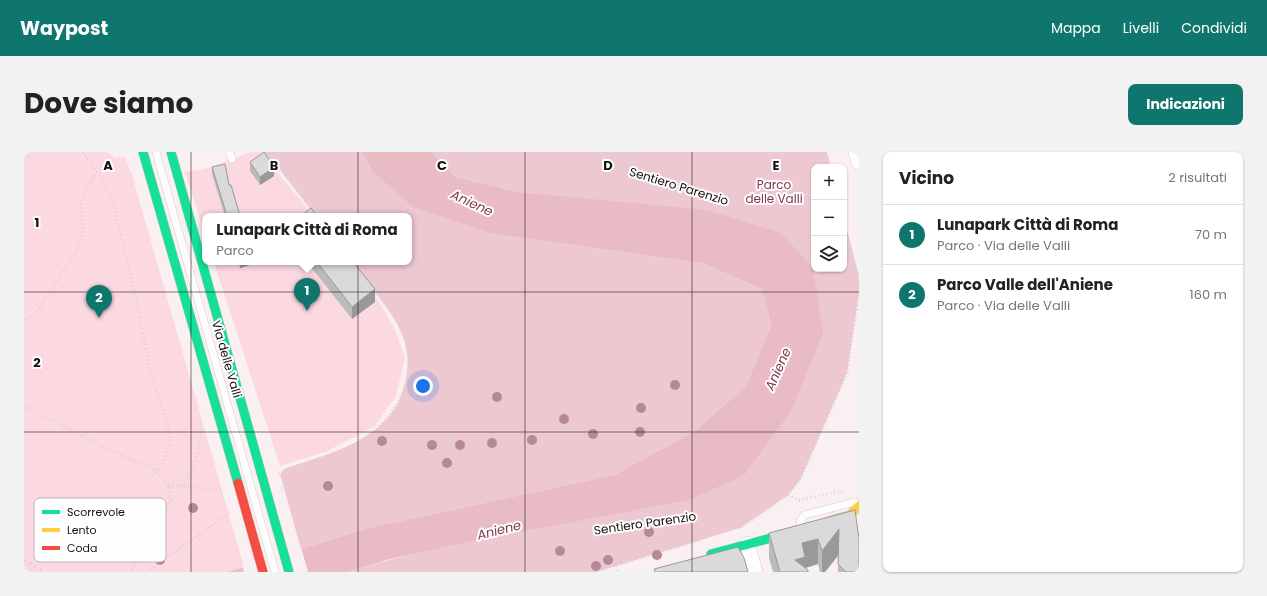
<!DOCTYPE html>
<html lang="it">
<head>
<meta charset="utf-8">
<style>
	body { margin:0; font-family:Poppins,sans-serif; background:#f2f2f2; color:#222 }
	.controls { position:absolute; right:12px; top:12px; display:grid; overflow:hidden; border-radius:8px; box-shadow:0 1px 3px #0004 }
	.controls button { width:36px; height:36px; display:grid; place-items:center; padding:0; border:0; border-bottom:1px solid #e0e0e0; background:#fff; color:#222; font:20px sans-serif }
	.you { position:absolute; left:399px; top:234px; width:14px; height:14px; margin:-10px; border:3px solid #fff; border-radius:50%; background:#1a73e8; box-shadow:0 0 0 6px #1a73e833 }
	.badge { display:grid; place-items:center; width:26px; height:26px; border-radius:50%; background:#0f766e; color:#fff; font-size:13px; font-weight:700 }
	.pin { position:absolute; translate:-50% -33px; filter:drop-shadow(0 1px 2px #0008) }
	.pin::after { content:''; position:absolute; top:21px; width:14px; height:12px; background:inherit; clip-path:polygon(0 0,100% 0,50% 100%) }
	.popup { position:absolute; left:178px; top:61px; width:210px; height:52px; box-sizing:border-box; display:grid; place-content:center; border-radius:8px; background:#fff; filter:drop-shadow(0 1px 3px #0005); font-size:13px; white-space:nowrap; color:#767676 }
	.popup b { font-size:15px; color:#222 }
	.popup::after { content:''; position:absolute; left:50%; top:100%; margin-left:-8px; border:8px solid transparent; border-top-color:#fff }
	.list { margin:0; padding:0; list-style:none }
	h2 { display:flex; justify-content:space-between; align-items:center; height:52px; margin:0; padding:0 16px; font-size:17px }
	h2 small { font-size:13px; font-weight:400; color:#767676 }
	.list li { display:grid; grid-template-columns:26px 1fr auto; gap:12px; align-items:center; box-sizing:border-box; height:60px; padding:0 16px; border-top:1px solid #e0e0e0 }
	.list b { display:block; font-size:15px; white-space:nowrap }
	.list p { margin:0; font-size:13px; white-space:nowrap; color:#767676 }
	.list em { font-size:13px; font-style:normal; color:#767676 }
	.icon { flex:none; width:22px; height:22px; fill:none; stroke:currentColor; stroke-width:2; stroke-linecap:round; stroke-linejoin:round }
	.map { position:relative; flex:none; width:835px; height:420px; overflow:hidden; border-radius:8px }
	header { display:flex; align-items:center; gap:24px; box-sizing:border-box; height:56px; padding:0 20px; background:#0f766e; color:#fff }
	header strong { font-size:19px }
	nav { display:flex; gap:22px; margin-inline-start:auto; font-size:14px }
	.intro { display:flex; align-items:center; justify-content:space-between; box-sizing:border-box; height:96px; padding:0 24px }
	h1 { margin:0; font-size:28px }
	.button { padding:10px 18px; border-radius:8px; background:#0f766e; color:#fff; font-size:14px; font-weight:700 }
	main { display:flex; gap:24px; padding:0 24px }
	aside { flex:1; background:#fff; border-radius:8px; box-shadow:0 1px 3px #0004 }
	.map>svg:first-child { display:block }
</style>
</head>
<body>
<header>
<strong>Waypost</strong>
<nav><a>Mappa</a><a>Livelli</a><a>Condividi</a></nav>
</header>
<div class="intro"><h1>Dove siamo</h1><a class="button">Indicazioni</a></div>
<main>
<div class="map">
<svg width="835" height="420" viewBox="0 0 835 420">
	<rect width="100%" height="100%" fill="#faf0f2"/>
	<g fill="#fcd8e0">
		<polygon points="0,0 83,0 91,6 101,5 108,23 220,415 204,420 0,420"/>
		<polygon points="227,0 236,0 290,64 181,64 181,82 161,20 181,17"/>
		<polygon points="190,110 325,110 351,144 369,173 381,205 372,244 350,275 301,300 256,314"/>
	</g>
	<g fill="#eec8d1">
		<path d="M239,0H338L347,18L469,82L678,111L738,137L747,173L722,234L671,279L590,323L344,376L277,397L256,322L261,317C309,300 367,288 381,232C385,215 385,198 378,182C366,155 345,133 327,110H385V64H292L254,15Z"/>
		<path d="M408,0H803L807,15H790V117H820V66L835,124V141L823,221L776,328L764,343L716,376L572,420H323C435,386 551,369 666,348L789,116L578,49L493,40L432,25Z"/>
	</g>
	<polygon fill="#e8bbc5" points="338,0 408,0 432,25 493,40 683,58 757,81 789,116 799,181 767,259 720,323 666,348 462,386 366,407 323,420 204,420 344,376 590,323 671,279 722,234 747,173 738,137 678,111 469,82 389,55 347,18"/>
	<polygon fill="#faf0f2" points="277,395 284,420 220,420 218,413"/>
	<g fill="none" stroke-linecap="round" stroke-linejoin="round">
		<defs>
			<g id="lane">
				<polyline points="132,0 225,328"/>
				<polyline points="205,0 208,7"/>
				<polyline points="778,377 776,369 780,363 831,350"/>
			</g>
			<g id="street">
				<polyline points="832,0 835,10"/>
				<polyline points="723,392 731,420"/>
			</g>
			<g id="fast">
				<polyline points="119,0 214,331"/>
				<polyline points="147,0 238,324"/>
				<polyline points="687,402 773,379"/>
			</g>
			<polyline id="slow" points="805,369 826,363 835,354"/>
		</defs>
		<use href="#lane" stroke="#d7cdcf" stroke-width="8"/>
		<use href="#street" stroke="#d7cdcf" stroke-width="16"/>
		<use href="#fast" stroke="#d7cdcf" stroke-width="10"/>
		<use href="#slow" stroke="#d7cdcf" stroke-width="10"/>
		<g stroke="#d5d2d3" stroke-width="2.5" stroke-dasharray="1 3" stroke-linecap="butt">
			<polyline points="59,0 77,26 88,48 111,141 128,227 147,284 140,310 132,320"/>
			<polyline points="239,0 256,17 292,64"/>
			<polyline points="293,0 328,49 343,64"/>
			<polyline points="416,0 434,13 475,11 529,16 565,11 588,14 727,56 790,103"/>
			<polyline points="573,0 679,19 726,23 779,39 790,51"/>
			<polyline points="588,0 588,3 621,0"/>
			<polyline points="793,0 799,15"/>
			<polyline points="438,12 457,6 448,0"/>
			<polyline points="820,79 835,126"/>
			<polyline points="820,95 831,120"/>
			<polyline points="420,146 675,172 618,269 424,294"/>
			<polyline points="0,169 12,161 55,95 59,81 57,48 72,20"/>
			<polyline points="0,254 87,299 128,316 144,333 147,348 106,420"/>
			<path d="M255,322L261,317C281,310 313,302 330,292C370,269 395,230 379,183C373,166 360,152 349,138"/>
			<polyline points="144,333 200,338"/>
			<path d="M160,335C170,313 179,290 176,266"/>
			<polyline points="258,336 320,327 377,312 424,294 443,259 446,220 439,182 420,146 385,106"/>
			<polyline points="764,343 775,348 817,339 818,343"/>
			<polyline points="718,375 764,343 776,328 823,221 829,180 835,149"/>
			<polyline points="592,414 594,420"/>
			<polyline points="123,420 206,361"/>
			<polyline points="440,420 476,408 516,391 544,383 678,364 721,346 753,308 775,264 809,174 797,117"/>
			<polyline points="570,420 677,388"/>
		</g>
		<use href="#lane" stroke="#fefdfd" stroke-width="7"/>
		<use href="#street" stroke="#fefdfd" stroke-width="15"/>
		<use href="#fast" stroke="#16e098" stroke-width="9"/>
		<use href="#slow" stroke="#ffcf43" stroke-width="9"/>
		<g stroke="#d7d4d5" stroke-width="3" stroke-dasharray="2 4" stroke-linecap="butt">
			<polyline points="0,408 20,420"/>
			<polyline points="0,417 6,420"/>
		</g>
		<defs>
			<polyline id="lane-bridge" points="225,328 251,420"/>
			<polyline id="fast-bridge" points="238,324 265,420"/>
			<polyline id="jam-bridge" points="214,331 239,420"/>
		</defs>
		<use href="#lane-bridge" stroke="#d7cdcf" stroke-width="8" stroke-linecap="butt"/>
		<use href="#fast-bridge" stroke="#d7cdcf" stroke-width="10" stroke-linecap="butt"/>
		<use href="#jam-bridge" stroke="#d7cdcf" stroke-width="10" stroke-linecap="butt"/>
		<use href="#lane-bridge" stroke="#fefdfd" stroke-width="7"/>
		<use href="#fast-bridge" stroke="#16e098" stroke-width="9"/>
		<use href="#jam-bridge" stroke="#f24e42" stroke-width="9"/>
	</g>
	<g fill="#b58996">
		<circle cx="651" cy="233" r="5"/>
		<circle cx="473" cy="245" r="5"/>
		<circle cx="617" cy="256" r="5"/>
		<circle cx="540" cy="267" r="5"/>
		<circle cx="616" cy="280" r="5"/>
		<circle cx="569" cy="282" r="5"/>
		<circle cx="508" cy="288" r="5"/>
		<circle cx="358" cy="289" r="5"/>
		<circle cx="468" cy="291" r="5"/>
		<circle cx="408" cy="293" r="5"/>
		<circle cx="436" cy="293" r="5"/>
		<circle cx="423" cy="311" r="5"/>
		<circle cx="304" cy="334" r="5"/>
		<circle cx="169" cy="356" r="5"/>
		<circle cx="625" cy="380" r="5"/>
		<circle cx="536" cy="399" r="5"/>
		<circle cx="633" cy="403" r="5"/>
		<circle cx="136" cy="408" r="5"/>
		<circle cx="584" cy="408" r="5"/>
		<circle cx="572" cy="414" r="5"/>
	</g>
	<g fill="#bbbbbc">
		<polygon points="226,10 250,24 236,33 226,19"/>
		<polygon points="188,15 205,33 216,64 201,64 188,22"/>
		<polygon points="214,110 229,110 229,112 216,116"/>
		<polygon points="283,110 329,110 351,150 328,167"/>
		<polygon points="831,358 835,420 814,420 814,404 801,420 796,420 794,412 781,416 784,420 749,420 745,406 745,381"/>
	</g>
	<g fill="#999">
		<polygon points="250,15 250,24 236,33 236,25"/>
		<polygon points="216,110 229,110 229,112 216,116"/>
		<polygon points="351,137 351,150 328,167 328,155"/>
		<polygon points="815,377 815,402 801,420 798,420 798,399"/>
		<polygon points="794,387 794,412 781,416 771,408 778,391"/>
	</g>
	<g fill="#dadadb" stroke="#999">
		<polygon points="240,0 250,15 236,25 226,10"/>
		<polygon points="201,12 205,33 207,33 216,64 203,64 188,15"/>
		<polygon points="287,56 293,64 277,64"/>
		<polygon points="293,110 329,110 351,137 328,155"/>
		<polygon points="831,358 835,387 835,420 822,420 814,412 815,377 798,399 794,387 778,391 781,405 771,408 784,418 784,420 756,420 745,381"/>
		<polygon points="714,395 720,406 724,420 631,420 630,417"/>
	</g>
	<path fill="none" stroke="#170f11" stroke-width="1" stroke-opacity="0.55" d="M167,0V420M334,0V420M501,0V420M668,0V420M0,140H835M0,280H835"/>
	<g text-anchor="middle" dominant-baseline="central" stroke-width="4" stroke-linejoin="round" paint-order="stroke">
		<g font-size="12" fill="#7d354a" stroke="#fefefe">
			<text x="750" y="32">Parco<tspan x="750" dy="14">delle Valli</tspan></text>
		</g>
		<g font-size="12" fill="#170f11" stroke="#fefefe">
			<text transform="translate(655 34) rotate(17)">Sentiero Parenzio</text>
			<text transform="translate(203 207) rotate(74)">Via delle Valli</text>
			<text transform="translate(621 371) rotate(-8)">Sentiero Parenzio</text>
		</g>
		<g font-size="13" font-style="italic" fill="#80384d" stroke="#fefefe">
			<text transform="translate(448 51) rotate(25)">Aniene</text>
			<text transform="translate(754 217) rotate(-66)">Aniene</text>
			<text transform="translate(475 378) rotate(-14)">Aniene</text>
		</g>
	</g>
	<rect x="10" y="346" width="132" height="64" rx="6" fill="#fefefe" stroke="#b9b6b7" stroke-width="1"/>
	<rect x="18" y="358" width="18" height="4" fill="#16e098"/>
	<rect x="18" y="376" width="18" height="4" fill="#ffcf43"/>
	<rect x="18" y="394" width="18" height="4" fill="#f24e42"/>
	<g font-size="11" fill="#170f11">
		<text x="43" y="364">Scorrevole</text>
		<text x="43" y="382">Lento</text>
		<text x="43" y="400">Coda</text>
	</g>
	<g font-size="13" text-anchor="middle" font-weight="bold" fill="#170f11" stroke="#fefefe" stroke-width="4" stroke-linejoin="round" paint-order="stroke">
		<text x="84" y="18">A</text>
		<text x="250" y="18">B</text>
		<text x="418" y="18">C</text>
		<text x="584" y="18">D</text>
		<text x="752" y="18">E</text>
		<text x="13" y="75">1</text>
		<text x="13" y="215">2</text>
	</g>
</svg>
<div class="controls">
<button>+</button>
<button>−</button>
<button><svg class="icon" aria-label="layers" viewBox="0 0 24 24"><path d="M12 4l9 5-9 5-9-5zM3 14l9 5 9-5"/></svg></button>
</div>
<div class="you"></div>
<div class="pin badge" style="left:283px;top:159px">1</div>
<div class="popup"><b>Lunapark Città di Roma</b>Parco</div>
<div class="pin badge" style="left:75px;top:166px">2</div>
</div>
<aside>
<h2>Vicino<small>2 risultati</small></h2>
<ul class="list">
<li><span class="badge">1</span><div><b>Lunapark Città di Roma</b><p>Parco · Via delle Valli</p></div><em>70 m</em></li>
<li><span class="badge">2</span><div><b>Parco Valle dell'Aniene</b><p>Parco · Via delle Valli</p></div><em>160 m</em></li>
</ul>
</aside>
</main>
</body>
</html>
